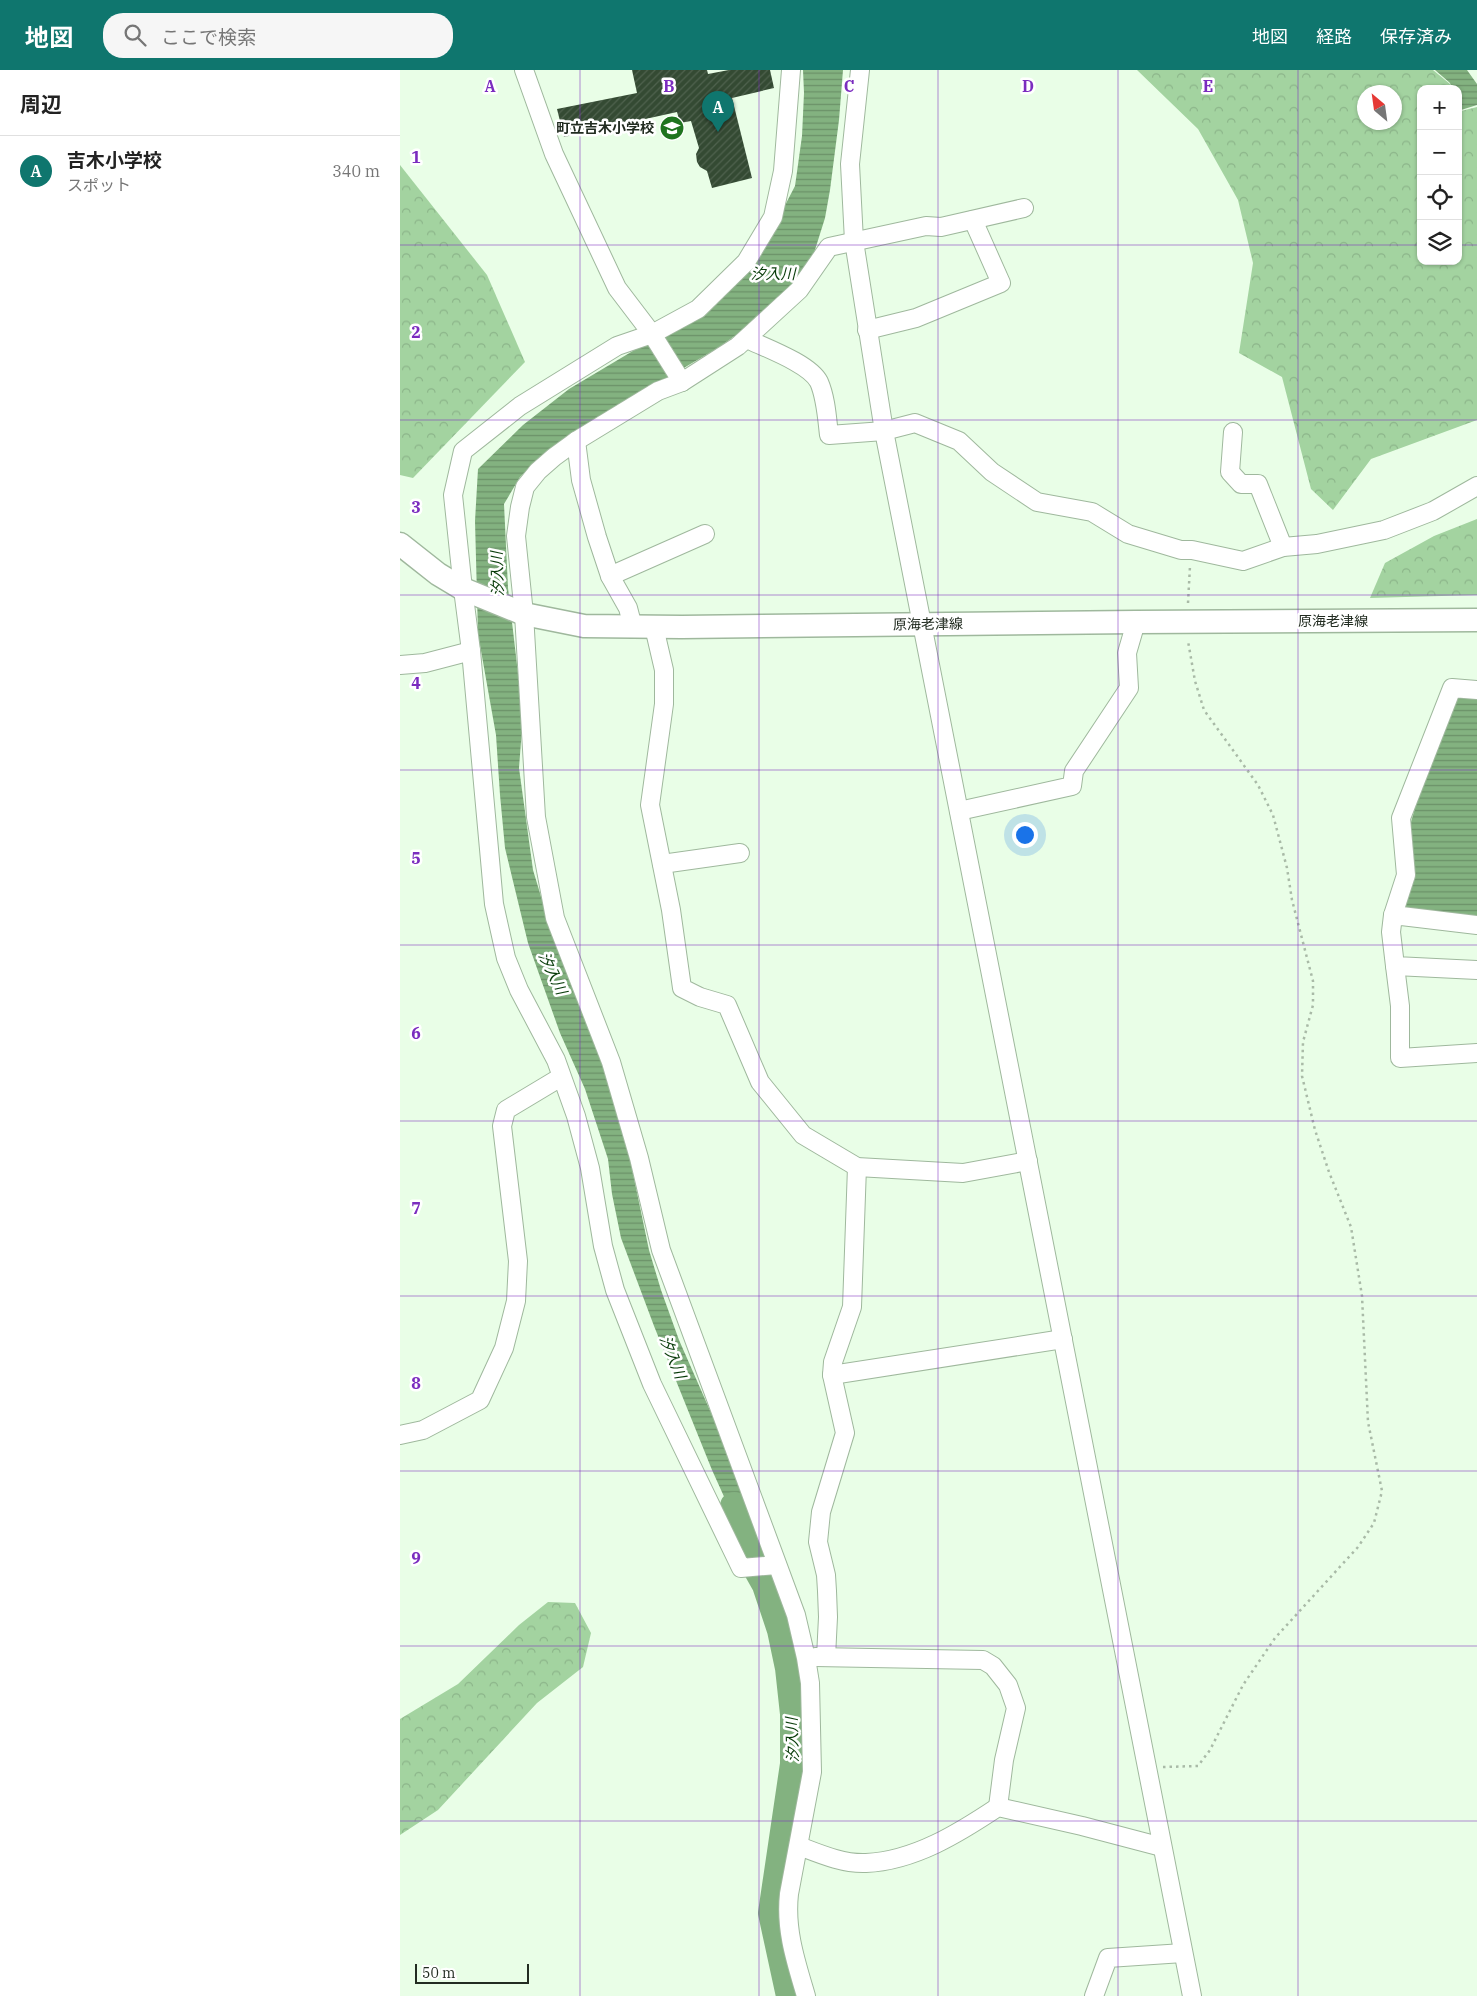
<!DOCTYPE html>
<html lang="ja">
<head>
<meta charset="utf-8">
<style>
	body { margin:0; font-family:"IBM Plex Serif","Noto Sans JP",serif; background:#f6f6f6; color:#222 }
	.controls { position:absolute; right:15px; top:15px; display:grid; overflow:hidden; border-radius:10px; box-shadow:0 1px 4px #0004 }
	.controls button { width:45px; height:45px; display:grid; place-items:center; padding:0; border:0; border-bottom:1px solid #e0e0e0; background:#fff; color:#222; font:25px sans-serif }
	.compass { position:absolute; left:957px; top:15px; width:45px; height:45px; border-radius:50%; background:#fff; box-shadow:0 1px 4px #0004; rotate:331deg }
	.scale { position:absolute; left:15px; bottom:12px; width:114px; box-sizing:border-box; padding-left:5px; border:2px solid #222c21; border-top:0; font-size:14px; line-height:18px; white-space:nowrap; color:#222c21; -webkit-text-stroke:4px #fff; paint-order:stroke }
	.you { position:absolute; left:624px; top:764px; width:18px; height:18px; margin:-12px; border:4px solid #fff; border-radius:50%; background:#1a73e8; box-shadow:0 0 0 8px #1a73e833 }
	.badge { display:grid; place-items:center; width:32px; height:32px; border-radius:50%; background:#0f766e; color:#fff; font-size:16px; font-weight:700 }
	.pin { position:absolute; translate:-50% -41px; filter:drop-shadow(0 1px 2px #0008) }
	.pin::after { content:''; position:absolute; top:26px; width:18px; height:15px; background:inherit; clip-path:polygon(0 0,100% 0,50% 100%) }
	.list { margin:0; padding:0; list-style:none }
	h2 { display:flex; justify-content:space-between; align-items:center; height:65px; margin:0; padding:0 20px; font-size:21px }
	h2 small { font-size:16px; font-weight:400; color:#767676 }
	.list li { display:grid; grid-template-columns:32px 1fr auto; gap:15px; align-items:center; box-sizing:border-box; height:70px; padding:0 20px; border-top:1px solid #e0e0e0 }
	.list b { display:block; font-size:19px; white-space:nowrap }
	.list p { margin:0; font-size:16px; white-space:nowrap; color:#767676 }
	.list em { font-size:16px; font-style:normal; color:#767676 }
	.icon { flex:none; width:28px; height:28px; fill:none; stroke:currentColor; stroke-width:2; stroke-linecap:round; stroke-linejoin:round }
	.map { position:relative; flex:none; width:1077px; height:1926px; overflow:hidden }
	header { display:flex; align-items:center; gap:30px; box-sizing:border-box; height:70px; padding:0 25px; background:#0f766e; color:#fff }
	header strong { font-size:24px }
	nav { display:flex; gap:28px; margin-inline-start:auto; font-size:18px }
	.search { width:350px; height:45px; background:#f6f6f6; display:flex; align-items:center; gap:12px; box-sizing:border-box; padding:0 18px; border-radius:20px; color:#767676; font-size:19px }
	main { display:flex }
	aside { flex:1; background:#fff }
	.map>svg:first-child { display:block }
</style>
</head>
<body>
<header>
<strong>地図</strong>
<div class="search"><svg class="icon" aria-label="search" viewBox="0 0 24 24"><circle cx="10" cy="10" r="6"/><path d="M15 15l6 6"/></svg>ここで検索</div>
<nav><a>地図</a><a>経路</a><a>保存済み</a></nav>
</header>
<main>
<aside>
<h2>周辺<small></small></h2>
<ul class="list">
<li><span class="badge">A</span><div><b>吉木小学校</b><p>スポット</p></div><em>340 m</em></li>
</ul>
</aside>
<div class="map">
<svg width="1077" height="1926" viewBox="0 0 1077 1926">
	<defs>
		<pattern id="forest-crowns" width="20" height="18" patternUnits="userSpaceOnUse" patternTransform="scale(1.25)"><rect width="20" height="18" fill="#a3d3a0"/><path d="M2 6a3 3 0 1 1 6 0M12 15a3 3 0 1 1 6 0" fill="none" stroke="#8cb58a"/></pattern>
		<pattern id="water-rules" width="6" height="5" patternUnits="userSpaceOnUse" patternTransform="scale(1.25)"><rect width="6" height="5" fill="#83b280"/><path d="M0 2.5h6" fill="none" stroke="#6b9168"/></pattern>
		<pattern id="building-hatch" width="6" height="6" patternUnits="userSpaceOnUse" patternTransform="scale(1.25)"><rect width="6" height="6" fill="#344a33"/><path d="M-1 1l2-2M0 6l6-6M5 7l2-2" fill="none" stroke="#4f624e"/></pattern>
	</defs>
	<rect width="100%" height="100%" fill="#e9fee7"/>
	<g fill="url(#forest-crowns)" fill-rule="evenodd">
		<path d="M737,0H1033L1050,14L1051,19H1021V191H1058V36L1061,41L1077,37V350L971,389L933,440L911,419L882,307L839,283L853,193L838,130L798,59ZM994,22V52H964V22Z"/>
		<polygon points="0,95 87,205 125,292 13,408 0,405"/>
		<polygon points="1077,449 1077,525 970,528 985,493 1034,466"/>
		<polygon points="148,1532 175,1533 191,1563 183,1597 137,1633 38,1740 0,1765 0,1649 58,1614 119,1555"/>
	</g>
	<g fill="url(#water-rules)">
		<polygon points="403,0 443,0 439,50 430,120 425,148 414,183 391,219 354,252 318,278 213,339 149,379 120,407 104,434 108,518 123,646 119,698 133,800 152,863 201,980 222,1051 249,1180 261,1220 279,1270 323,1370 371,1489 358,1492 335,1451 312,1400 254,1256 221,1168 212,1124 208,1089 185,1019 160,963 128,873 105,778 100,725 96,665 78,564 75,451 78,399 123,355 169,319 258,266 366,172 395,116 402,66 404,23"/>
		<polygon points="1035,0 1067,0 1077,14 1077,35 1061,40 1058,34 1058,19 1052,19 1050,13"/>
		<polygon points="1057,625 1077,628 1077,847 1004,839 1011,779 1011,752 1019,724"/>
	</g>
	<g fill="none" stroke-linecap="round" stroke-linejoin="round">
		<polyline stroke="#83b280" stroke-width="28" points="334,1436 357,1499 366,1515 381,1560 389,1598 394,1644 394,1694 372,1843 390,1926"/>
	</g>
	<polygon fill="url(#building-hatch)" points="232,0 307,0 308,4 329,0 370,0 374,18 332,28 352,108 312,118 307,101 300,97 297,92 296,84 299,78 291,51 280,53 277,42 164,67 157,39 237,23"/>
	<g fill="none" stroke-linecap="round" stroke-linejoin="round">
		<defs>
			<g id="minor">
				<polyline points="124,0 154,84 217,218 252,264 282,312"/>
				<polyline points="460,0 450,94 454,171 484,361 792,1926"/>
				<polyline points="467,260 516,248 601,213 573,150"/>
				<path d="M347,269C366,278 410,294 419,312C426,328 427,348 429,365L484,361L515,353L559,371L592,402L637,432L692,442L728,464L781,480H792L843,491L883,477L917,474L984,460L1033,441L1077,416"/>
				<polyline points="833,362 830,402 841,414 858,414 883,477"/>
				<polyline points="176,371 181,410 197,467 210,506 228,538 233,557"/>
				<polyline points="210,506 305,464"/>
				<polyline points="254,557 264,600 264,634 250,735 271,840 282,918 300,927 327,935 360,1012 403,1065 457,1097 563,1103 628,1091"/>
				<polyline points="0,595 25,593 71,581"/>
				<polyline points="559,741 672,716 674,701 729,618 727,583 736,552"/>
				<polyline points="262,794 340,783"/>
				<polyline points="993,845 1006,805 1001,748 1052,618 1077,620"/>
				<polyline points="1077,855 993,845 991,862 995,896 1077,900"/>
				<polyline points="995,896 1000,936 1000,988 1077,983"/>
				<polyline points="432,1305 663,1269"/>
				<polyline points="0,1365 23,1360 80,1330 104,1278 116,1231 118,1191 102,1056 106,1040 161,1007"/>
				<polyline points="377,1495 341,1498 252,1314 215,1220 203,1176 190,1098 176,1046 156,990 119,920 106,888 94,834 71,581 63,519 53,425 63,381 120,336 217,276 252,264 298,239 346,192 373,147 383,101 391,0"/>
				<polyline points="415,1587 583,1590 593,1596 608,1615 616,1638 604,1690 598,1737"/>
				<polyline points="426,1587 428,1547 427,1521 426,1505 418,1472 421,1442 445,1363 432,1305 433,1292 452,1237 457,1097"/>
				<path d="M399,1776C420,1784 443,1794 466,1793C514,1791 559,1763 598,1737L682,1756L762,1777"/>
				<path d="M406,1926C396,1892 385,1860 389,1824L412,1702L410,1613L406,1588L396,1545L261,1180L239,1088L211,992L155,848L136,747L124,544L116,466L120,437L125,417L138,401L154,387L176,371L258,321L282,312L338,276L399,220L429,177L526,156L541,157L624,138"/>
				<polyline points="694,1926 708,1888 783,1883"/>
			</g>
			<polyline id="major" points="0,474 38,504 63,519 124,544 184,556 282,557 736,552 1077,550"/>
		</defs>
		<use href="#minor" stroke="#9fb89d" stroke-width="20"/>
		<use href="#major" stroke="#9fb89d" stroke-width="25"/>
		<g stroke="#a9baa7" stroke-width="2.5" stroke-dasharray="2.5 4" stroke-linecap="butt">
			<polyline points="788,533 790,496"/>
			<polyline points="763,1697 798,1696 810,1680 843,1615 875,1568 958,1477 974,1453 982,1421 968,1352 962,1226 951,1157 929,1102 915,1060 902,1006 903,972 913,935 913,911 892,830 887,798 873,745 858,715 804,640 795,611 788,571"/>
		</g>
		<use href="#minor" stroke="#fff" stroke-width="18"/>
		<use href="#major" stroke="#fff" stroke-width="22"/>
	</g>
	<path fill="none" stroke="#7b2cbf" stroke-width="1" stroke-opacity="0.55" d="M180,0V1926M359,0V1926M538,0V1926M718,0V1926M898,0V1926M0,175H1021M1058,175H1077M0,350H1077M0,525H1077M0,700H1077M0,875H1077M0,1051H1077M0,1226H1077M0,1401H1077M0,1576H1077M0,1751H1077"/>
	<defs>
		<symbol id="school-disc" viewBox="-11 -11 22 22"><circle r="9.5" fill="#1f741f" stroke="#fff"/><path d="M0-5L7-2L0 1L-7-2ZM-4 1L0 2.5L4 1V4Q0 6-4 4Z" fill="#fff"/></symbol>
	</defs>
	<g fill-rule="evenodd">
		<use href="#school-disc" x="258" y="44" width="28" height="28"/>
	</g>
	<g text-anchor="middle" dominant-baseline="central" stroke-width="5" stroke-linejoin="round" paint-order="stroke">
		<g font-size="14" font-weight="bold" fill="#222c21" stroke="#fff" text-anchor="end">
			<text x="254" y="58">町立吉木小学校</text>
		</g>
		<g font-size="14" fill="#222c21" stroke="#fff">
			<text x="933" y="551">原海老津線</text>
			<text transform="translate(528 554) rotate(-1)">原海老津線</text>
		</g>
		<g font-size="15" font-style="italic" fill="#083b09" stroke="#fff">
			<text x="373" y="203">汐入川</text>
			<text transform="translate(97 504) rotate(-92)">汐入川</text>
			<text transform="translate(153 903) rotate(64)">汐入川</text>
			<text transform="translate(273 1287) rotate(68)">汐入川</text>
			<text transform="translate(392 1670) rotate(-92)">汐入川</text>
		</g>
	</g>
	<g font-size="16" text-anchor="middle" font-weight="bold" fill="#7b2cbf" stroke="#fff" stroke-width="5" stroke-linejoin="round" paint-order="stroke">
		<text x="90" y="22">A</text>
		<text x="269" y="22">B</text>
		<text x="449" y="22">C</text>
		<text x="628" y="22">D</text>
		<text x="808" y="22">E</text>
		<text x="16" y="93">1</text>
		<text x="16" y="268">2</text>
		<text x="16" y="443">3</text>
		<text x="16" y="619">4</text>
		<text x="16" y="794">5</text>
		<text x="16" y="969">6</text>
		<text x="16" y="1144">7</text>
		<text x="16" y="1319">8</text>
		<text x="16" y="1494">9</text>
	</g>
</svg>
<div class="controls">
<button>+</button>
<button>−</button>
<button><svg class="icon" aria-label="locate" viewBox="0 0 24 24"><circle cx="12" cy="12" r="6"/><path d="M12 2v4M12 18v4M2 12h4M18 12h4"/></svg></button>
<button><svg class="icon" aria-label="layers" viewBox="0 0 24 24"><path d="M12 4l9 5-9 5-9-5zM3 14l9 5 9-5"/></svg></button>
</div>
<svg class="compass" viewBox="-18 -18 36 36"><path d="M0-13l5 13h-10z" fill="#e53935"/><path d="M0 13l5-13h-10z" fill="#767676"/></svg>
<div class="scale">50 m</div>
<div class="you"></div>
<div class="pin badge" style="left:318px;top:62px">A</div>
</div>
</main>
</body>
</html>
